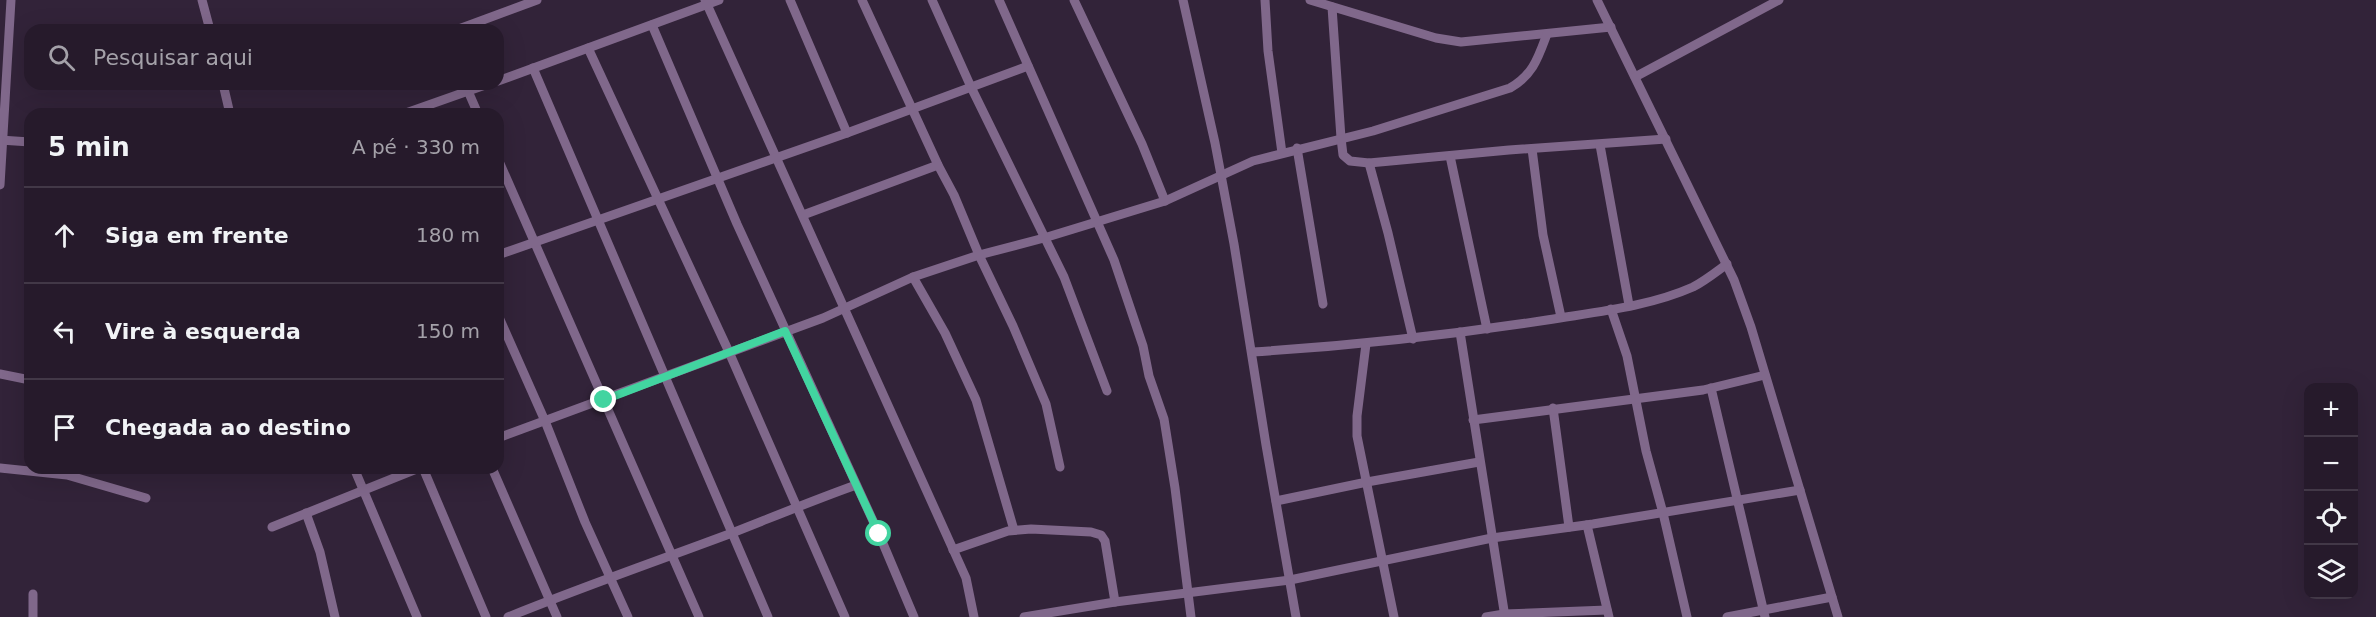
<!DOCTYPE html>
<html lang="pt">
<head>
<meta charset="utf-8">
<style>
	body { margin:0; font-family:"DejaVu Sans",sans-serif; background:#322737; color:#f1f3f6 }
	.controls { position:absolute; right:18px; bottom:18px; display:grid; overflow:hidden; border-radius:12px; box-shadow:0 6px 24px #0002 }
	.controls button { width:54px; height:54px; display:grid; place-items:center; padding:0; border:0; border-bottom:2px solid #423847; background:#261a2b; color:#f1f3f6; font:30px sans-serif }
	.stop { position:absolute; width:18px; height:18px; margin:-14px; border:4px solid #42d4a0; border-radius:50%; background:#fff }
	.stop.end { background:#42d4a0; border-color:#fff; box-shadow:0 2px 6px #0008 }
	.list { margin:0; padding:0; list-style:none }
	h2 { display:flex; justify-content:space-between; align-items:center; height:78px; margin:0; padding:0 24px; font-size:26px }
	h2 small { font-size:20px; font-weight:400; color:#a4a1a9 }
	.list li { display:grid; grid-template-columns:39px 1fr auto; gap:18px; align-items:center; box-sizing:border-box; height:96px; padding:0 24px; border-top:2px solid #423847 }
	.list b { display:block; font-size:22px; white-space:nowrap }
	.list em { font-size:20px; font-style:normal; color:#a4a1a9 }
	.icon { flex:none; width:33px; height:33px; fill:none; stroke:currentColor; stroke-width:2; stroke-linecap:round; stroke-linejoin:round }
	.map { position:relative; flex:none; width:2376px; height:617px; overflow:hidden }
	.search { position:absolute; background:#261a2b; box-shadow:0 6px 24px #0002; left:24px; top:24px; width:480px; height:66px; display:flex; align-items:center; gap:15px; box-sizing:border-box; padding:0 21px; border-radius:18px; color:#a4a1a9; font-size:22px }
	.panel { position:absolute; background:#261a2b; box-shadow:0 6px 24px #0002; left:24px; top:108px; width:480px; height:366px; border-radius:18px }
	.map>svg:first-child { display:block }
</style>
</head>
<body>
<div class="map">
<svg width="2376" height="617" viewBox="0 0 2376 617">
	<rect width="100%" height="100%" fill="#322339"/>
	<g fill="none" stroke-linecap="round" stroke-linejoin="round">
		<g stroke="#80688b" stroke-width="9">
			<polyline points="202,0 210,30"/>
			<polyline points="705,0 966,578 974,617"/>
			<polyline points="790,0 847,133"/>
			<polyline points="862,0 938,165 954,195 979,255 1013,326 1046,404 1060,467"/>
			<polyline points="932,0 971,87 1064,277 1107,391"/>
			<polyline points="999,0 1114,260 1143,346 1149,376 1164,419 1175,488 1191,617"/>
			<polyline points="1074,0 1142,144 1165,201"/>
			<polyline points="1183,0 1215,143 1234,244 1266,445 1296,617"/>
			<polyline points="1265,0 1268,51 1282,153"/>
			<polyline points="1310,0 1436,38 1461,42 1611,27"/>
			<polyline points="1597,0 1734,280 1751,327 1838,617"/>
			<polyline points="1332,7 1341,138 1343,155 1350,161 1369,163 1509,150 1666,139"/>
			<polyline points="652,25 737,224 879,534 914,617"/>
			<polyline points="456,30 537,0"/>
			<polyline points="588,48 729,352 845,617"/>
			<polyline points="533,68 768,617"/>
			<polyline points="1635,77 1779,0"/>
			<polyline points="498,81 719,0"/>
			<polyline points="223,84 230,114"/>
			<polyline points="468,91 478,114"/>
			<polyline points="403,114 488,84"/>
			<polyline points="0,140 30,142"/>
			<polyline points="1600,145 1629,305"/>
			<polyline points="1297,148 1323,304"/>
			<polyline points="1532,149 1543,235 1561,317"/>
			<polyline points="1450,156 1487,329"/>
			<polyline points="498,159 699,617"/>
			<polyline points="1369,163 1388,233 1413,339"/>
			<polyline points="0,185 11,0"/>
			<polyline points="803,215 938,165"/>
			<polyline points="498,255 847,133 1028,66"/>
			<polyline points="913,277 945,333 976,400 1014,530"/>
			<polyline points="1611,309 1627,356 1646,451 1663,513 1687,617"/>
			<polyline points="498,315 545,421 585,522 628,617"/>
			<polyline points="1460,332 1505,617"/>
			<polyline points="1366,344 1357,416 1357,436 1394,617"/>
			<path d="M1252,352C1351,346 1449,335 1547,320C1595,312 1648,307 1693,287C1705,281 1716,272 1727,264"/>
			<polyline points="0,374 30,380"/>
			<polyline points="1711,388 1765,617"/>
			<polyline points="1553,408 1569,527"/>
			<polyline points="1473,420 1703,390 1765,375"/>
			<path d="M498,438L823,318L913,277L979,255L1044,238L1165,201L1253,161L1373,131L1510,88C1533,75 1538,58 1547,34"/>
			<polyline points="0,468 67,475 146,498"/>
			<polyline points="354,468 417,617"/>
			<polyline points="423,468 486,617"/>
			<polyline points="492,468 557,617"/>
			<polyline points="1276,501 1367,482 1479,462"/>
			<polyline points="306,513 320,552 335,617"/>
			<polyline points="1587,525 1609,617"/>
			<polyline points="272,527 419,468"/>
			<polyline points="953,550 1008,531 1031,529 1091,532 1101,535 1105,541 1115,602"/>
			<polyline points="33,617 33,594"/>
			<path d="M508,617C582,587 657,561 732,533C773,517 814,500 856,485"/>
			<polyline points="1024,617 1115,602 1290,580 1492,538 1593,524 1800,490"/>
			<polyline points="1486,617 1504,614 1607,610"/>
			<polyline points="1727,617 1832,597"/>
		</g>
	</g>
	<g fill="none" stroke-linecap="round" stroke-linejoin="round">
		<polyline stroke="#42d4a0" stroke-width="8" points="604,400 785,331 879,534"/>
	</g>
</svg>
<div class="controls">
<button>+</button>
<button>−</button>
<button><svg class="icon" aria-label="locate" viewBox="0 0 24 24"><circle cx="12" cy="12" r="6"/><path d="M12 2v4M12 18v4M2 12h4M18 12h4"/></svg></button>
<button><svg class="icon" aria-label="layers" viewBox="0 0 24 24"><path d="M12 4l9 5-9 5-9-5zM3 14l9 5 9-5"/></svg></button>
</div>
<div class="stop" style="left:879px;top:534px"></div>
<div class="stop end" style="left:604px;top:400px"></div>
<div class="search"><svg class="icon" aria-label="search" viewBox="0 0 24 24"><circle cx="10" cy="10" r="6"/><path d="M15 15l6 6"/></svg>Pesquisar aqui</div>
<section class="panel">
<h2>5 min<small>A pé · 330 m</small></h2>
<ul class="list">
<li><svg class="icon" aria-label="ahead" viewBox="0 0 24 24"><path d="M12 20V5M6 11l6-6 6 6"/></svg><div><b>Siga em frente</b></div><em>180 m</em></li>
<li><svg class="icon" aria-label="left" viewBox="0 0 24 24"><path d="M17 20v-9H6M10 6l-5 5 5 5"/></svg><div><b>Vire à esquerda</b></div><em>150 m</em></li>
<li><svg class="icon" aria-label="arrive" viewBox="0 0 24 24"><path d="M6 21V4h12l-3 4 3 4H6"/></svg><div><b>Chegada ao destino</b></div></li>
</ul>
</section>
</div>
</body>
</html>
